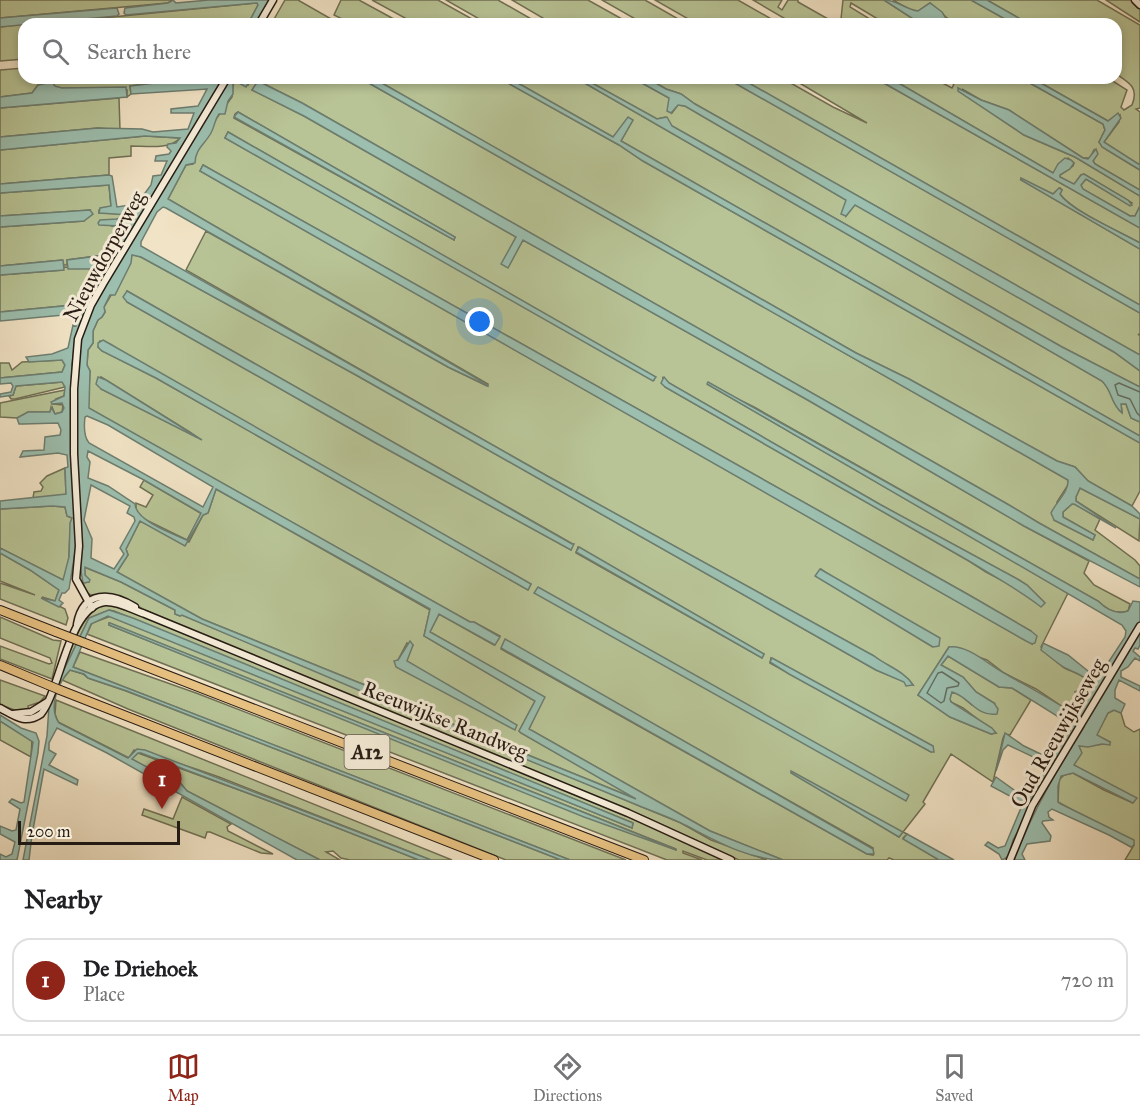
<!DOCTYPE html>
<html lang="en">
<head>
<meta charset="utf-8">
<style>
	body { margin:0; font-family:"IM FELL Great Primer",serif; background:#f6f6f6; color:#202124 }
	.scale { position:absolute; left:18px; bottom:15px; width:162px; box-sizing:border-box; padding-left:6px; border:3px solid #271c14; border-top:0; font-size:16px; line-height:21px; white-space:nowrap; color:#271c14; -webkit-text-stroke:4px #f6edd9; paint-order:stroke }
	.you { position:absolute; left:480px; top:322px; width:21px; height:21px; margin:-15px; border:4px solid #fff; border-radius:50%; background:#1a73e8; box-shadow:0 0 0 9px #1a73e833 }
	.badge { display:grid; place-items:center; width:39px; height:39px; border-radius:50%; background:#8f2418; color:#fff; font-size:20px; font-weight:700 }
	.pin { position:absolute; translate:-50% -50px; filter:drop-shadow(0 2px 3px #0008) }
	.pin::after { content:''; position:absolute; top:32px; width:21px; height:18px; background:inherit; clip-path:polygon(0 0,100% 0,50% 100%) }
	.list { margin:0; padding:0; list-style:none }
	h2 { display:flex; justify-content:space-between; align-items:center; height:78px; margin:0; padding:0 24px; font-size:26px }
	h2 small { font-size:20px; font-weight:400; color:#757577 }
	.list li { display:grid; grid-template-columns:39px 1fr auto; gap:18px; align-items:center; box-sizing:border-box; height:84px; margin:0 12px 12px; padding:0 12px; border:2px solid #e0e0e0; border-radius:18px }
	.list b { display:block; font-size:22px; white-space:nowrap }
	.list p { margin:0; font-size:20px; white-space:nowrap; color:#757577 }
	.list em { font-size:20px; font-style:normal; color:#757577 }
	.icon { flex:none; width:33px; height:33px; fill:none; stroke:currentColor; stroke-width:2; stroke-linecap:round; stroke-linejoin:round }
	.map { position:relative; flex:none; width:1140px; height:860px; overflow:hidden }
	.search { position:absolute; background:#fff; box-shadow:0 3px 9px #0003; left:18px; right:18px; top:18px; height:66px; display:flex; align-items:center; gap:15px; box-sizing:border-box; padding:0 21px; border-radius:18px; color:#757577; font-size:22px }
	.sheet { height:174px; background:#fff }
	nav { display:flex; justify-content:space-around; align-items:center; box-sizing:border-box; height:84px; border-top:2px solid #e0e0e0; background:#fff; font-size:16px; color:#757577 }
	nav a { display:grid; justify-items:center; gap:3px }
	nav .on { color:#8f2418 }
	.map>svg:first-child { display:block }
</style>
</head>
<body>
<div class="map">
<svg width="1140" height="860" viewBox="0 0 1140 860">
	<rect width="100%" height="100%" fill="#f1e3c5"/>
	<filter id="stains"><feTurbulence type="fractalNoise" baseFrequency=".00333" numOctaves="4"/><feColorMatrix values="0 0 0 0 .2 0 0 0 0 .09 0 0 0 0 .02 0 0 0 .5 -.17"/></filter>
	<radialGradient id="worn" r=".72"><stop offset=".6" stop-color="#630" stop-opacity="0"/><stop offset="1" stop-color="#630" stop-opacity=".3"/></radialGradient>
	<g fill="#b8c496" stroke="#707055" stroke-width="1.5" fill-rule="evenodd">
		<polygon points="0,0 173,0 168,3 0,18"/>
		<polygon points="285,0 298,0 340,24 278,24 273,21"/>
		<polygon points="341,0 359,0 403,24 352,24 334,15"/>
		<polygon points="372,0 438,0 481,24 416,24"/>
		<polygon points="446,0 498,0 540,24 488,24"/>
		<polygon points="512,0 588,0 631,24 553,24"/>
		<polygon points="602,0 645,0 687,24 644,24"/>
		<polygon points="655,0 738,0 780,24 697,24"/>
		<polygon points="753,0 782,0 778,7 782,10 788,0 798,0 798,2 837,24 794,24"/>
		<polygon points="843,0 884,0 921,24 886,24 851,3 850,7 878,24 847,24 841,19"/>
		<polygon points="893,0 971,0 1014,24 954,24 930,3 918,11 912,11"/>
		<path d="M987,0H1097L1140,25V108L1136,109L1140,112V165L1110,148L1104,142L1119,122L1120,115L1108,121L1032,78H1108L1127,90L1121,107L1124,110L1132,105C1139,88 1130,83 1116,74V24H1029Z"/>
		<polygon points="1106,0 1138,0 1140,2 1140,22"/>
		<polygon points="257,3 258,5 248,24 40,24"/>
		<polygon points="24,24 24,59 0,61 0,27"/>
		<polygon points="24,68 24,78 197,78 130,86 131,94 127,97 127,90 62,88 38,85 32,93 0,97 0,70"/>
		<path d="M252,78H360L1068,480V485L1057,502L1054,520L1093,540L1095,535L1063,517V512L1072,504H1075L1100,519L1095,530L1135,560L1140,566V579L1039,523L1009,505L302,103L258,81L252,90L304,116L516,237L502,264L508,267L523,240L806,399L1024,526L1089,561L1084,573L1094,585L1130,604L1128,611C1117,615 1106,609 1098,601L754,407L707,384L1068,593L1041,647C1048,653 1055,661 1063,667C1074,674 1096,676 1088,695L1079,690L1075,692L1080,700L1076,707L1066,709L1036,689L1004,673L987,660L949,647L918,695L950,717L991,734L996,733L963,708L951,702L950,699L951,691L959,694L972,705L994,703L976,692L963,677L941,665L948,656L999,687L1012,688L1031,700L1010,735L1005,734L1003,738L993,782L951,754L923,802L925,804L903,832L907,834L903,838L939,860H894L889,858L887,860H783L710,831L529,729L544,697L430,632L439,614L494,645L500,636L474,622H470L88,408L90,371L87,365L88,350L93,343V331L98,320L102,317L105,312L104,307L111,295L115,294L130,263L132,254L141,257L356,375L876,670L913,685C905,672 886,666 874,656L549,477L186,270L206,231L448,367L487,386L488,384L168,199L186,165L193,164L194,156L216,119L232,97L233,84L237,82L248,85ZM238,112L455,237L454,240L234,118L235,114ZM228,132L655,377L654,380L225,138ZM203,165L969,595L1031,631L1032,644L200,171ZM127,291L573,544L571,550L374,442L127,302ZM100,341L110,344L130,357L531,584L528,590L156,378L102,351L98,347ZM101,377L190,432L197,437L101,389ZM663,378L669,383L881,505L1019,580L1027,585L1045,603L986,572L969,561L665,387ZM578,547L764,654L762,658L576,553ZM821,569L933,647L816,576ZM505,640L873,848V855L867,854L501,649ZM771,658L933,746L931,752L770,663ZM791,772L902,833L899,837Z"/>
		<polygon points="373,78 499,78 619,145 643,161 1140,443 1140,491 1132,506 1088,481 1075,467 1057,461 909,379 856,353"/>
		<path d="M509,78H576L1102,381C1114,392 1109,400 1122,412L1121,404H1126L1131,418L1140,422V436L621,141L633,120L613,137Z"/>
		<polygon points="583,78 633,78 669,98 672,113 678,105 685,106 846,200 846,216 855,204 1114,352 1140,371 1140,387 1062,347 727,157 672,126 665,117 657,119"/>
		<polygon points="647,78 726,78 1140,313 1140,335 1138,334 1140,336 1140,355 695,104 681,94 666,89"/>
		<path d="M740,78H782L833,107L867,123L791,78H875L1140,228V243C1120,232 1072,211 1060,194L1062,190L1060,188L1053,194L1020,179L1140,249V305Z"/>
		<polygon points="890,78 933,78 952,88 954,84 943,78 1021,78 1103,124 1105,130 1099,142 1107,150 1140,170 1140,190 1095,164 1093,161 1096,156 1094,150 1090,158 1083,158 1009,110 981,100 962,89 996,116 1024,135 1075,157 1140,196 1140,206 1135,216 1130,216 1082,189 1081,185 1086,179 1130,205 1132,203 1084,174 1081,175 1074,185 1060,177 1060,175 1073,166 1074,163 1068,158 1053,173"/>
		<polygon points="119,98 120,130 98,128 0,137 0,108"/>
		<path d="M145,136L180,138C170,150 146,146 131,146V156L109,158V175L0,184V150Z"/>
		<polygon points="109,185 111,207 99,210 99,213 130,214 130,216 117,219 112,226 119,226 121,228 116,234 110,256 104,255 67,260 67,265 64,265 62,260 0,266 0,227 84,221 90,210 0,216 0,193"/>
		<polygon points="64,267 101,269 85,298 84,304 0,312 0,275 63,270"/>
		<polygon points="62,360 65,365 62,372 0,378 0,363 9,363 12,370 22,362"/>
		<polygon points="63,382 65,387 15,399 11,399 9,396 13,395 16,386"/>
		<polygon points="65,390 64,396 56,399 52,404 63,405 62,412 55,414 52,407 50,412 28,412 17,418 0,417 0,403"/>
		<polygon points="65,468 66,495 33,498 34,492 41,491 43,487 40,483 47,476"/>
		<polygon points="144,480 202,514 187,540 142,518 136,511 136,503 146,507 153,495 140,487"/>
		<polygon points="1080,488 1140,519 1139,541 1076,501 1076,497"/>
		<path d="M216,489L430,610L424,636L535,701L519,731L521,733L639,800L459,727L382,692L202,619L117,572L128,555L126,549L140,521L189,542L203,515L208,513ZM407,643L413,645L406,661L516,725L515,729L397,667L398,660Z"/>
		<path d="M52,506L65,507L67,516L72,518C67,537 73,560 63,580L0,548V509Z"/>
		<polygon points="0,553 30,570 59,590 55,601 42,597 65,609 68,618 66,625 0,599 0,583 35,595 0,581"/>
		<polygon points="84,567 121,582 175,610 175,614 180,616 182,615 642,807 681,823 711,840 767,860 739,860 645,817 149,612 116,595 91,595 87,593 83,583 89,582 85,575"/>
		<path d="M108,604L139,615L622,814L724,860H707L683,851V853L702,860H667L87,634L92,623L111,616L632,828L633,823L114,611L109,610L89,618L59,680C68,657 81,608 108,604ZM109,623L676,849V850L109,625Z"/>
		<polygon points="0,617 53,640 61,641 52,679 0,659 0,646 49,664 52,663 50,658 0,638"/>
		<polygon points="80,652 196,693 626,860 570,860 73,667"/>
		<polygon points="70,670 83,674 88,678 126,691 561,860 506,860 128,709 62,680"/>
		<path d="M0,680L45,696L40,702L28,706L29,711C18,712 9,709 0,704Z"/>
		<path d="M56,700L452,860H431L219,777C191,767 163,758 134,750L129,758L58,722L55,714Z"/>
		<polygon points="1114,710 1121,713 1125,726 1134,732 1140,729 1140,860 1125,860 1134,845 1058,802 1059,780 1064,775 1073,773 1104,790 1133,803 1074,765 1079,749 1078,746 1106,744 1110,742 1096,735 1108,713"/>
		<polygon points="0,721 32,740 31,757 0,740"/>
		<path d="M138,753L277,804L419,860H350L341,858L333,851L326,852L340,860H320L187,791C180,783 174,775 163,771L159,774L131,759Z"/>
		<polygon points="182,797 231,824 227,827 228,831 273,854 261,853 210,832 207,832 205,838 142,815 144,809 173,819"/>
	</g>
	<g fill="#9cbfaf" stroke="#6d7e71" stroke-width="1.5" fill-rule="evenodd">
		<polygon points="173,0 176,3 209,0 270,0 256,24 248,24 258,5 257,3 126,15 124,13 125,8 168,3"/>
		<path d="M884,0C897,0 905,9 918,11L930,3L942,12L947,20L953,21L954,24H921Z"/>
		<polygon points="971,0 987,0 1029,24 1014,24"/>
		<polygon points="117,8 119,14 117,16 0,27 0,18"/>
		<polygon points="197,78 223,78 88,305 75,341 72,364 76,546 69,589 65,593 62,593 59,600 63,603 59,607 41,598 55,601 59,590 30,570 0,553 0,548 63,580 69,557 70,523 72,518 67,516 65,507 52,506 0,509 0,501 66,494 65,468 68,467 67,455 58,453 20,457 23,451 44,450 45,437 60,435 61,430 58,423 23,424 19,424 17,418 28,412 50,412 51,407 55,414 62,412 64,408 62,403 52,404 51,402 64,396 65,387 62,382 16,386 13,395 0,397 0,394 11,392 13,386 11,383 0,384 0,378 62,372 65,365 62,360 29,362 26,357 52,354 68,348 73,325 76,326 77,323 74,321 76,316 74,314 0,321 0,312 84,304 85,298 101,269 68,269 67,260 105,255 110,256 111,254 107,251 109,246 121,228 119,226 99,225 98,223 100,220 117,219 130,215 99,213 100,208 111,206 109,185 0,193 0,184 109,175 112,176 117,207 137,204 151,185 153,176 161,175 167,161 155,161 156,156 169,154 171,151 167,147 168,144 176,143 180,138 145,136 0,150 0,137 98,128 142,129 153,132 188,129 194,113 171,113 171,109 198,106 207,89 131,94 130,86"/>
		<path d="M229,78H252L246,87L237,82L233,84V94L228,101L225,114H219C214,121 215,126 211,133C205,144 195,149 195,163L186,165L168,199L488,385V386L448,367L166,208L163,207L157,212L141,242V246L549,477L874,656C887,666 904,671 913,685L906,686L904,682L876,670L356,375L141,257L132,255L131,263L115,295H110L104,307L105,312L102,317L98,320L93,331V343L88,350L87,365L90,371L89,408L470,622H474L500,637L495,645L439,614L430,632L545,697L529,729L710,831L783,860C747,860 713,839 681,823C668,817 655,812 642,807L389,703L182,615L180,616L175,614V610L121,582L85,567V575L90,580L89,582L83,583L80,566L82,550L76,424L77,356L86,321L109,277ZM87,416L108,425L213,487L203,507L89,443C84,437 84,425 85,417ZM88,451L144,480L201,513L187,540C173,534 136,521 135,504L108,486L88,478L90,462L87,457ZM91,485L130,506L127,513L134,517L135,521L120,548L124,554L114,569L91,558L92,539L84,520ZM216,489L430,609L424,636L535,701L519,731L521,733L636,799L459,727L382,692L202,619L117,572L128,555L126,549L140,521L185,546L203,515L208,513Z"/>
		<path d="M360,78H373L856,353L909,379L1057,461L1075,467L1088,481L1132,506L1140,514V519L1080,488L1076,497V501L1116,528L1074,504H1072L1063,512V517L1095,535L1093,540L1054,520L1051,513C1056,502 1069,492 1068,480Z"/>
		<polygon points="499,78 509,78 613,137 628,117 633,120 621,141 1140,436 1140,443 643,161 619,145"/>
		<path d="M576,78H583L657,119L667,117L672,126L727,157L1062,347L1140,387V422L1131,418L1126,404H1121L1122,413C1110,403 1113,392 1102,381Z"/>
		<polygon points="633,78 647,78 666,89 681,94 695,104 1140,355 1140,371 1114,352 855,205 846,216 841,214 846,200 685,106 678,105 671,113 667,111 669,98"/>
		<polygon points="726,78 740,78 1140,305 1140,313"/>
		<polygon points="875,78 890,78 1053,173 1058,164 1065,158 1071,160 1074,163 1070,169 1060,175 1060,177 1074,184 1081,175 1084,174 1128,200 1132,205 1130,206 1086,179 1081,185 1083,189 1130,216 1135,216 1140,206 1140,228"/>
		<polygon points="1021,78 1032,78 1108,121 1118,113 1121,118 1104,142 1140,165 1140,170 1102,147 1099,142 1105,130 1103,124"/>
		<polygon points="258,81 302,103 1009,505 1039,523 1140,579 1140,587 1024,526 806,399 523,240 508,268 501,264 516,237 304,116 252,90"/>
		<polygon points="52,82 55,86 62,88 126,87 127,97 0,108 0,97 32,93 38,85"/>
		<polygon points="958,88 981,100 1009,110 1083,158 1088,159 1096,149 1098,154 1093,161 1095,164 1140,190 1140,196 1075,157 1024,135 958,91"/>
		<polygon points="238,112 455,237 454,240 234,117"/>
		<polygon points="228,132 656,377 653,381 225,138"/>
		<polygon points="203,165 969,595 1031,631 1037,636 1035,643 1032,644 1026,641 200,171"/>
		<path d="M1021,178L1053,194L1059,188L1062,190L1060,194C1071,211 1121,232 1140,243V249L1021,180Z"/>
		<polygon points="90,210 93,214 84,221 0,227 0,216"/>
		<polygon points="63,260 64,270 0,275 0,266"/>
		<polygon points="127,291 572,544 574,544 571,550 374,442 127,302 123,297"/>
		<polygon points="103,340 531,584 528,590 156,378 102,351 98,347 98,343"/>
		<polygon points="98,377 106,380 202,440 101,389 96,384"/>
		<path d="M664,377L669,383L881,505L1019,580L1027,585L1045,603L1041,607C1018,589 993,576 969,561L665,387L661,383Z"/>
		<path d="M708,382L1098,601C1106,609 1117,615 1128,611L1133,601L1140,602V621L1081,720L1086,723L1140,632V645L1138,649L1135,648L1133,651L1140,657V661L1135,658L1128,667L1121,671V677L1140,686V691L1119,680L1115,690V698L1125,704L1121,713L1114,710L1108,713L1097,735L1110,742V745L1102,744L1088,747L1079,746L1082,753L1074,765L1137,798L1133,803L1073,773L1061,776L1058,786V802L1061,804L1134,840V845L1131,847L1109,835L1052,809L1048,812L1049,817L1053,820L1043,821L1042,823L1051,836L1050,841L1027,844L1022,854L1025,860H1014C1032,812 1057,770 1084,727L1079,723L1013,840L1008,857L1002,860L999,854L985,845L988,842L998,848L1005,846L1023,803L991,786L996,777L1017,792L1028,794L1032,787L1027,778L1028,777L1038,781L1046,763L1008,745L1003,750L996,771L1005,733L1024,746L1051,759L1054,753L1052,744L1059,746L1070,724L1012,688L999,687L948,656L941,665L963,677L976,692L994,703L998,709L997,714C976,717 970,697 952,692L950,699L951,702L992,728L996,733L991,734L950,717L918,695L949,647C967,644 989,665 1004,673C1025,685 1046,696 1066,709C1074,709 1077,707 1080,700L1075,692L1079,690L1088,695L1090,693C1092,676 1077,674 1065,668C1057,663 1049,656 1041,650L1043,643L1068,655L1088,671L1104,669L1125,637L1126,631L1122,625L707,384Z"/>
		<polygon points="579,547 764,654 762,658 576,552"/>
		<polygon points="820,569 940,638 939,646 933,647 815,576"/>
		<polygon points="538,587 909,795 906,801 534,593"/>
		<path d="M109,610L133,618L633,823L632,828L108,616L91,624L73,667L570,860H561L127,691L88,678L84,674L70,670C58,683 48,707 59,723L128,758L137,749L145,750L431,860H419L277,804L141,753H138L132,759L158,773L164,771L177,779L187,791L320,860H297L107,753L57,728L49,743V750L56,754L49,765L78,780L77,785L44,769L32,835L29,860H23L47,736L49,706L59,680L89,618Z"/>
		<polygon points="110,623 675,849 676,850 584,817 109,625"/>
		<polygon points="505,639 873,849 874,854 867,854 501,648"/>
		<polygon points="410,641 413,645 407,661 517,725 515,730 396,667 394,661 398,660"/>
		<polygon points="772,658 933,746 934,752 931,752 789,674 770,662"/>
		<polygon points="0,715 21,728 36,733 39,741 38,753 17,860 0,860 0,854 6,857 12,854 15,842 0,834 0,826 12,831 16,830 20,809 9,802 12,799 21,803 24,802 33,742 0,721"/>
		<polygon points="791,771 903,832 899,837 791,773"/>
		<polygon points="907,834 954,860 939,860 903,839"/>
	</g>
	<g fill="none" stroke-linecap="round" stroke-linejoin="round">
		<g stroke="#626e62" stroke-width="1.5">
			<polyline points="1140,392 1119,383 1115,385 1118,395 1130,399 1137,413 1140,416"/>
			<polygon points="938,673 942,672 959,683 958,686 947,688 944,701 941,703 927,693"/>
		</g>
		<defs>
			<g id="secondary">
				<polyline points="1135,0 1140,5"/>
				<polyline points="259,24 273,0"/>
				<polyline points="92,608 76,579 79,546 74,454 74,389 78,339 91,305 103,284 227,78"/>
				<path d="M77,624C83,590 111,592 135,607"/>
				<path d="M0,708C15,716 25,725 41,714C61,689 68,606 105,602C118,601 133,610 145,614L628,813L731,860"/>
				<polyline points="13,714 31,712 47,702"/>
				<polyline points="1010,860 1032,806 1140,626"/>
			</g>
			<g id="highway">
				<polyline points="0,610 56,632"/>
				<polyline points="90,645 644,860"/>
				<polyline points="0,665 48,685"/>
				<polyline points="60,690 494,860"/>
			</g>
		</defs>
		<use href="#secondary" stroke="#271c14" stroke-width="9"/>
		<use href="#highway" stroke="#271c14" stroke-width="10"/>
		<use href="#secondary" stroke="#f6edd9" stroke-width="6"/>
		<use href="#highway" stroke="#e8c282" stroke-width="8"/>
		<defs>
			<g id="highway-bridge">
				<polyline points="56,632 90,645"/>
				<polyline points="48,685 60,690"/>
			</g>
		</defs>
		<use href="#highway-bridge" stroke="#271c14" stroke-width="10" stroke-linecap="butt"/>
		<use href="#highway-bridge" stroke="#e8c282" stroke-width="8"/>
	</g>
	<g text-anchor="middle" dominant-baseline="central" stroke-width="6" stroke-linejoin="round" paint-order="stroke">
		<rect fill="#f6edd9" stroke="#655b4f" stroke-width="1.5" x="344.5" y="735" width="45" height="34" rx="4.5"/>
		<g font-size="20" font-weight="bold" fill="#271c14">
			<text x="367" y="752">A12</text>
		</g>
		<g font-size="21" fill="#271c14" stroke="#f6edd9">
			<text transform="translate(104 256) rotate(-61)">Nieuwdorperweg</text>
			<text transform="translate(445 720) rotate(22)">Reeuwijkse Randweg</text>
			<text transform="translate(1058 733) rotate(-60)">Oud Reeuwijkseweg</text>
		</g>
	</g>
	<rect width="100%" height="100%" filter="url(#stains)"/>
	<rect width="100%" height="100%" fill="url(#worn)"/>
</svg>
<div class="scale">200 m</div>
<div class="you"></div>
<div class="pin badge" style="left:162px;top:809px">1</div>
<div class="search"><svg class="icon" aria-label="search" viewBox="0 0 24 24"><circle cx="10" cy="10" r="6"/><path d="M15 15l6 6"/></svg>Search here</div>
</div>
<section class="sheet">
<h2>Nearby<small></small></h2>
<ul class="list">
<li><span class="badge">1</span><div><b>De Driehoek</b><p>Place</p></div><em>720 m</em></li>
</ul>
</section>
<nav>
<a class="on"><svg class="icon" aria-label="map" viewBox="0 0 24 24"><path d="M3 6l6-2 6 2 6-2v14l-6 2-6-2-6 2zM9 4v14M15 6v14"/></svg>Map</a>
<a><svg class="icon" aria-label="directions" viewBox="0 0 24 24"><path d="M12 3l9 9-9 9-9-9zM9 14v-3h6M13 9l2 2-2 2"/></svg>Directions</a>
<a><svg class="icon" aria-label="saved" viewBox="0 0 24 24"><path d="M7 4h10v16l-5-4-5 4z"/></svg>Saved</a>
</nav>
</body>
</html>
